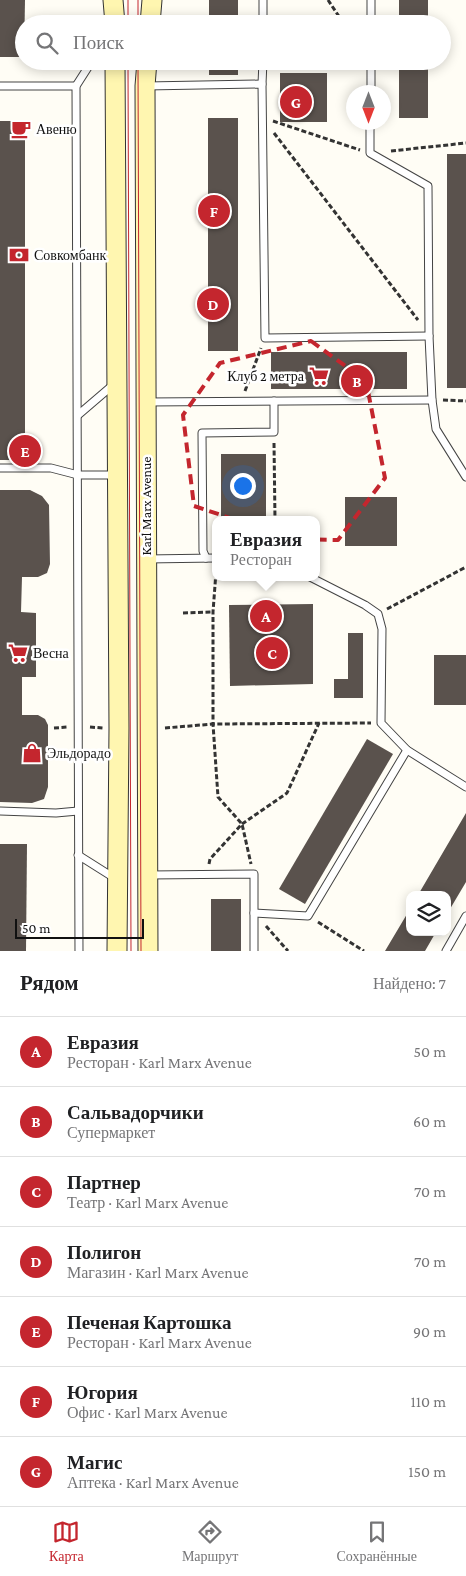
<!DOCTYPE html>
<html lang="ru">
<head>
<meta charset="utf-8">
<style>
	body { margin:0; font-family:"Crimson Pro",serif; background:#f6f6f6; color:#202124 }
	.controls { position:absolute; right:15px; bottom:15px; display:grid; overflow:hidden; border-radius:10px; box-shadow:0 2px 12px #0003 }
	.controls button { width:45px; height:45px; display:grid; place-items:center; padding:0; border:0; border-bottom:1px solid #e0e0e0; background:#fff; color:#202124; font:25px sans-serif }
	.compass { position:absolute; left:346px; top:85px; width:45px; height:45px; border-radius:50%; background:#fff; box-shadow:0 2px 12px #0003; rotate:180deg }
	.scale { position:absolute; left:15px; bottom:12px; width:129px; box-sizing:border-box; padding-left:5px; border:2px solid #111; border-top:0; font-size:14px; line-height:18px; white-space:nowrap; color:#111; -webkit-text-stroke:4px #fff; paint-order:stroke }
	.you { position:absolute; left:242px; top:485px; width:18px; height:18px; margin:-12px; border:4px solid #fff; border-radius:50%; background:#1a73e8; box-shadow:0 0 0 8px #1a73e833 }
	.badge { display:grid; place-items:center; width:32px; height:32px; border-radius:50%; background:#c4262e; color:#fff; font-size:16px; font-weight:700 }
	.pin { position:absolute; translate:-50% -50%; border:2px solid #fff; box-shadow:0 1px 5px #0006 }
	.popup { position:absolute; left:212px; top:516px; width:108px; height:65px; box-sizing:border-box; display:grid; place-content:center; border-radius:10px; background:#fff; filter:drop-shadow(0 1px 4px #0005); font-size:16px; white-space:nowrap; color:#757577 }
	.popup b { font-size:19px; color:#202124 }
	.popup::after { content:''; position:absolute; left:50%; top:100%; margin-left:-10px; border:10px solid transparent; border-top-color:#fff }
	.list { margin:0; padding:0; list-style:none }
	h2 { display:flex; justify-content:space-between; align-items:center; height:65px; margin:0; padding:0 20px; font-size:21px }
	h2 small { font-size:16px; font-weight:400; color:#757577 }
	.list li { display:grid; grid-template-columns:32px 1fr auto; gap:15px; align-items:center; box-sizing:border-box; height:70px; padding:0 20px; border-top:1px solid #e0e0e0 }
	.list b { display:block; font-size:19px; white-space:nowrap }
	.list p { margin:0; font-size:16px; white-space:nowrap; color:#757577 }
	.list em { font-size:16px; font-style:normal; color:#757577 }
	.icon { flex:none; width:28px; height:28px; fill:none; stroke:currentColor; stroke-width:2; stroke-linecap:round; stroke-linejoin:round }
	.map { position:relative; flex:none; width:466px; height:951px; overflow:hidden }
	.search { position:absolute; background:#fff; box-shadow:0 2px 12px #0003; left:15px; right:15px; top:15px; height:55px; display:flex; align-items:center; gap:12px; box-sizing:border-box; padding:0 18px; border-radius:28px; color:#757577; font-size:19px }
	.sheet { height:555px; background:#fff }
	nav { display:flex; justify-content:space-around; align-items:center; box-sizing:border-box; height:70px; border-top:1px solid #e0e0e0; background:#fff; font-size:14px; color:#757577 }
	nav a { display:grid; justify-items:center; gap:2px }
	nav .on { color:#c4262e }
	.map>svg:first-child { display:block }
</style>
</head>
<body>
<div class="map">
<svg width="466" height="951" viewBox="0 0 466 951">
	<rect width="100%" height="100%" fill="#fffdf5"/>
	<g fill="#5a524d">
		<polygon points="0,0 25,0 24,57 0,57"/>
		<rect x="209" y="0" width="29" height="24"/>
		<rect x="399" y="0" width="29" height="24"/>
		<rect x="209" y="61" width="29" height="14"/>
		<rect x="399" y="61" width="29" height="57"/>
		<rect x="280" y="73" width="47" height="49"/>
		<rect x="208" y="118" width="30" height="233"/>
		<rect x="0" y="121" width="25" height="339"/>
		<rect x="447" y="154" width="19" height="234"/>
		<rect x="271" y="352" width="136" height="37"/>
		<rect x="221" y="454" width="45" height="66"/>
		<polygon points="0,490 30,490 42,496 49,505 50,564 47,573 38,577 22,577 21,612 36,613 36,677 22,677 22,715 38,715 45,719 48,725 48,787 44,799 32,803 0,802"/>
		<rect x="345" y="497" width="52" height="49"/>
		<polygon points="313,604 313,684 230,686 229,605"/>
		<polygon points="348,633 363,633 363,698 334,698 334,679 348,679"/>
		<rect x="434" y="655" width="32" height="50"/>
		<polygon points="367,739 393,754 305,904 279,889"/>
		<polygon points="466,813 466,882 447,914 447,895 418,895"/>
		<polygon points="0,844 27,844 26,951 0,951"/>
		<rect x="211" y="899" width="30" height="52"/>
		<polygon points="410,909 410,932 436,932 425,951 385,951"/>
	</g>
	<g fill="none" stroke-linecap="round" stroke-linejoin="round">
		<defs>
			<g id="service">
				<polyline points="263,24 263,0"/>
				<polyline points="371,24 371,0"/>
				<polyline points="262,84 263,61"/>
				<polyline points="0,86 76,86"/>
				<polyline points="146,86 262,84 265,338 429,336"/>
				<polyline points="371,92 371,61"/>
				<polyline points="370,122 370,153 428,186 429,336 432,400 436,429 466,477"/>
				<polyline points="147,402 432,400"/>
				<polyline points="78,415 113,385"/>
				<polyline points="0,468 51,468 78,475 117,475"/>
				<polyline points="206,558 203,551 202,433 274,432 274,401"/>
				<polyline points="146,559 216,558"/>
				<polyline points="310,577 365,605 378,614 382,629 381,723 407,750 466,787"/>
				<polyline points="0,811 56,813 78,811"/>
				<polyline points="78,855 116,879"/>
				<polyline points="149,875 254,874 254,951"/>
				<polyline points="254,913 308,916 407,750"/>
				<polyline points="79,951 76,86 92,61"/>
				<polyline points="446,951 466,916"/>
			</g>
			<g id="secondary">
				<polyline points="113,0 115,24"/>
				<polyline points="150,24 152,0"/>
				<polyline points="115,61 119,728 117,951"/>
				<polyline points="147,61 145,86 148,951"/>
			</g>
		</defs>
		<use href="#service" stroke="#444" stroke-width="9"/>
		<use href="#secondary" stroke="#333" stroke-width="21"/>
		<g stroke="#333" stroke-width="3" stroke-dasharray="5 2.5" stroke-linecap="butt">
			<polyline points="328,0 344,24"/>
			<polyline points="273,121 360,150"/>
			<polyline points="274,133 418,320"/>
			<polyline points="391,151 466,143"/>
			<polyline points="245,391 261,348"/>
			<polyline points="443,400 466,401"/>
			<polyline points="274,443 275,520"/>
			<polyline points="216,572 213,612 213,724 218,797 242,824 251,864"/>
			<polyline points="387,609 466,567"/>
			<polyline points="183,613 213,612"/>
			<polyline points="90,727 103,728"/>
			<polyline points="54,728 68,727"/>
			<polyline points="165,728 213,724 371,723"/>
			<polyline points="209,864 210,859 242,824 287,793 319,723"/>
			<polyline points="318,922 364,951"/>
			<polyline points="266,926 288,951"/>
		</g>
		<use href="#service" stroke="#fff" stroke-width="7"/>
		<use href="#secondary" stroke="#fff6b0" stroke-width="19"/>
		<g stroke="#c4262e" stroke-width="1">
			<polyline points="128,0 128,24"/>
			<polyline points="138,0 138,24"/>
			<polyline points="128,61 131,951"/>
			<polyline points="138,61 141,951"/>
		</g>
	</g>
	<path fill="none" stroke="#c4262e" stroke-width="4" stroke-dasharray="10 6" stroke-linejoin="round" d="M311,341L366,381L385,478L338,540L293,539L194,506L183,415L220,363Z"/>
	<defs>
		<symbol id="cafe-bare" viewBox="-9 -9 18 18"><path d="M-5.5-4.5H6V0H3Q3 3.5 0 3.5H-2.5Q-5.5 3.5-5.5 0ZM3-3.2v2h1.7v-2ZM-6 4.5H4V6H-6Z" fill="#c4262e" stroke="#fff" stroke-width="2.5" paint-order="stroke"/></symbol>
		<symbol id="bank-bare" viewBox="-9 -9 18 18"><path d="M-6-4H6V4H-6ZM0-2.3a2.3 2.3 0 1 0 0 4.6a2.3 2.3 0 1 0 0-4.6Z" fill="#c4262e" stroke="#fff" stroke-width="2.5" paint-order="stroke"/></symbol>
		<symbol id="supermarket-bare" viewBox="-9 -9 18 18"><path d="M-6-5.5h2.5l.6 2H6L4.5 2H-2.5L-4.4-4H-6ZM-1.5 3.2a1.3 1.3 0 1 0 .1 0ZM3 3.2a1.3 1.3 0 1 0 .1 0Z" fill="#c4262e" stroke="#fff" stroke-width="2.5" paint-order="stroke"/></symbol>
		<symbol id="shop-bare" viewBox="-9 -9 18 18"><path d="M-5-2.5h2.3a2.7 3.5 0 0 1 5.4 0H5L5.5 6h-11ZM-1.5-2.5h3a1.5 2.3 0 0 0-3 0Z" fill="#c4262e" stroke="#fff" stroke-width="2.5" paint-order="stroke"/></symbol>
	</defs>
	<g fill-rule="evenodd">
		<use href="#cafe-bare" x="7" y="115" width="28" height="28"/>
		<use href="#bank-bare" x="5" y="241" width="28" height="28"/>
		<use href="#supermarket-bare" x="305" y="362" width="28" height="28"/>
		<use href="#supermarket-bare" x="4" y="639" width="28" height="28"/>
		<use href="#shop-bare" x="18" y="739" width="28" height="28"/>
	</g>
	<g text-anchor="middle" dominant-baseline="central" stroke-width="5" stroke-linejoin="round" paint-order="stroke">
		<g font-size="14" fill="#111" stroke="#fff" text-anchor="start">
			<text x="36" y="129">Авеню</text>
			<text x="34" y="255">Совкомбанк</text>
			<text x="304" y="376" text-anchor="end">Клуб 2 метра</text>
			<text x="33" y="653">Весна</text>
			<text x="47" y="753">Эльдорадо</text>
		</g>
		<g font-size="14" fill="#111" stroke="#fff">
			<text transform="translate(146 506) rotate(-90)">Karl Marx Avenue</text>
		</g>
	</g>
</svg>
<div class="controls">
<button><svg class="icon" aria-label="layers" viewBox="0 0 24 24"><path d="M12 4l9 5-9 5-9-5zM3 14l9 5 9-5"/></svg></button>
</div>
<svg class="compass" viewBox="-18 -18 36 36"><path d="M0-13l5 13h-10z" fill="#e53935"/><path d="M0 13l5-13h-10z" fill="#757577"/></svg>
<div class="scale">50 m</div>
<div class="you"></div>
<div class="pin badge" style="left:266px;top:616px">A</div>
<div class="popup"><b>Евразия</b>Ресторан</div>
<div class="pin badge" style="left:357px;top:381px">B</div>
<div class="pin badge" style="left:272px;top:653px">C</div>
<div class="pin badge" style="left:213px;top:304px">D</div>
<div class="pin badge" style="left:25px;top:451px">E</div>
<div class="pin badge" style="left:214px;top:211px">F</div>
<div class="pin badge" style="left:296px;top:102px">G</div>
<div class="search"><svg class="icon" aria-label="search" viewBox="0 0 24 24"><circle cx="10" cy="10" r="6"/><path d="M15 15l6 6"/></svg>Поиск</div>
</div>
<section class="sheet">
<h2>Рядом<small>Найдено: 7</small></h2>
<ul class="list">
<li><span class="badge">A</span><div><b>Евразия</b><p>Ресторан · Karl Marx Avenue</p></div><em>50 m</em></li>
<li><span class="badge">B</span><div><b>Сальвадорчики</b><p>Супермаркет</p></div><em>60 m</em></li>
<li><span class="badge">C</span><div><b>Партнер</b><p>Театр · Karl Marx Avenue</p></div><em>70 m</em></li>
<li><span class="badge">D</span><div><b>Полигон</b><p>Магазин · Karl Marx Avenue</p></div><em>70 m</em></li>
<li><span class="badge">E</span><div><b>Печеная Картошка</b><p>Ресторан · Karl Marx Avenue</p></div><em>90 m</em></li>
<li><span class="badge">F</span><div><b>Югория</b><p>Офис · Karl Marx Avenue</p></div><em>110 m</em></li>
<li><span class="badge">G</span><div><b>Магис</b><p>Аптека · Karl Marx Avenue</p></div><em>150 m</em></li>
</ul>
</section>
<nav>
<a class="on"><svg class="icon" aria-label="map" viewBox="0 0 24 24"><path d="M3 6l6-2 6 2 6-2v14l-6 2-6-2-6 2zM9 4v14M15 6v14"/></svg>Карта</a>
<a><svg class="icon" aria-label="directions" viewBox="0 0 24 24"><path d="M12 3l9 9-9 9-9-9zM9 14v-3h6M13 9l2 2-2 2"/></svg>Маршрут</a>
<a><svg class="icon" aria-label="saved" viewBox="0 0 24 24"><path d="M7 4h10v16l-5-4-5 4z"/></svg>Сохранённые</a>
</nav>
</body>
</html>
